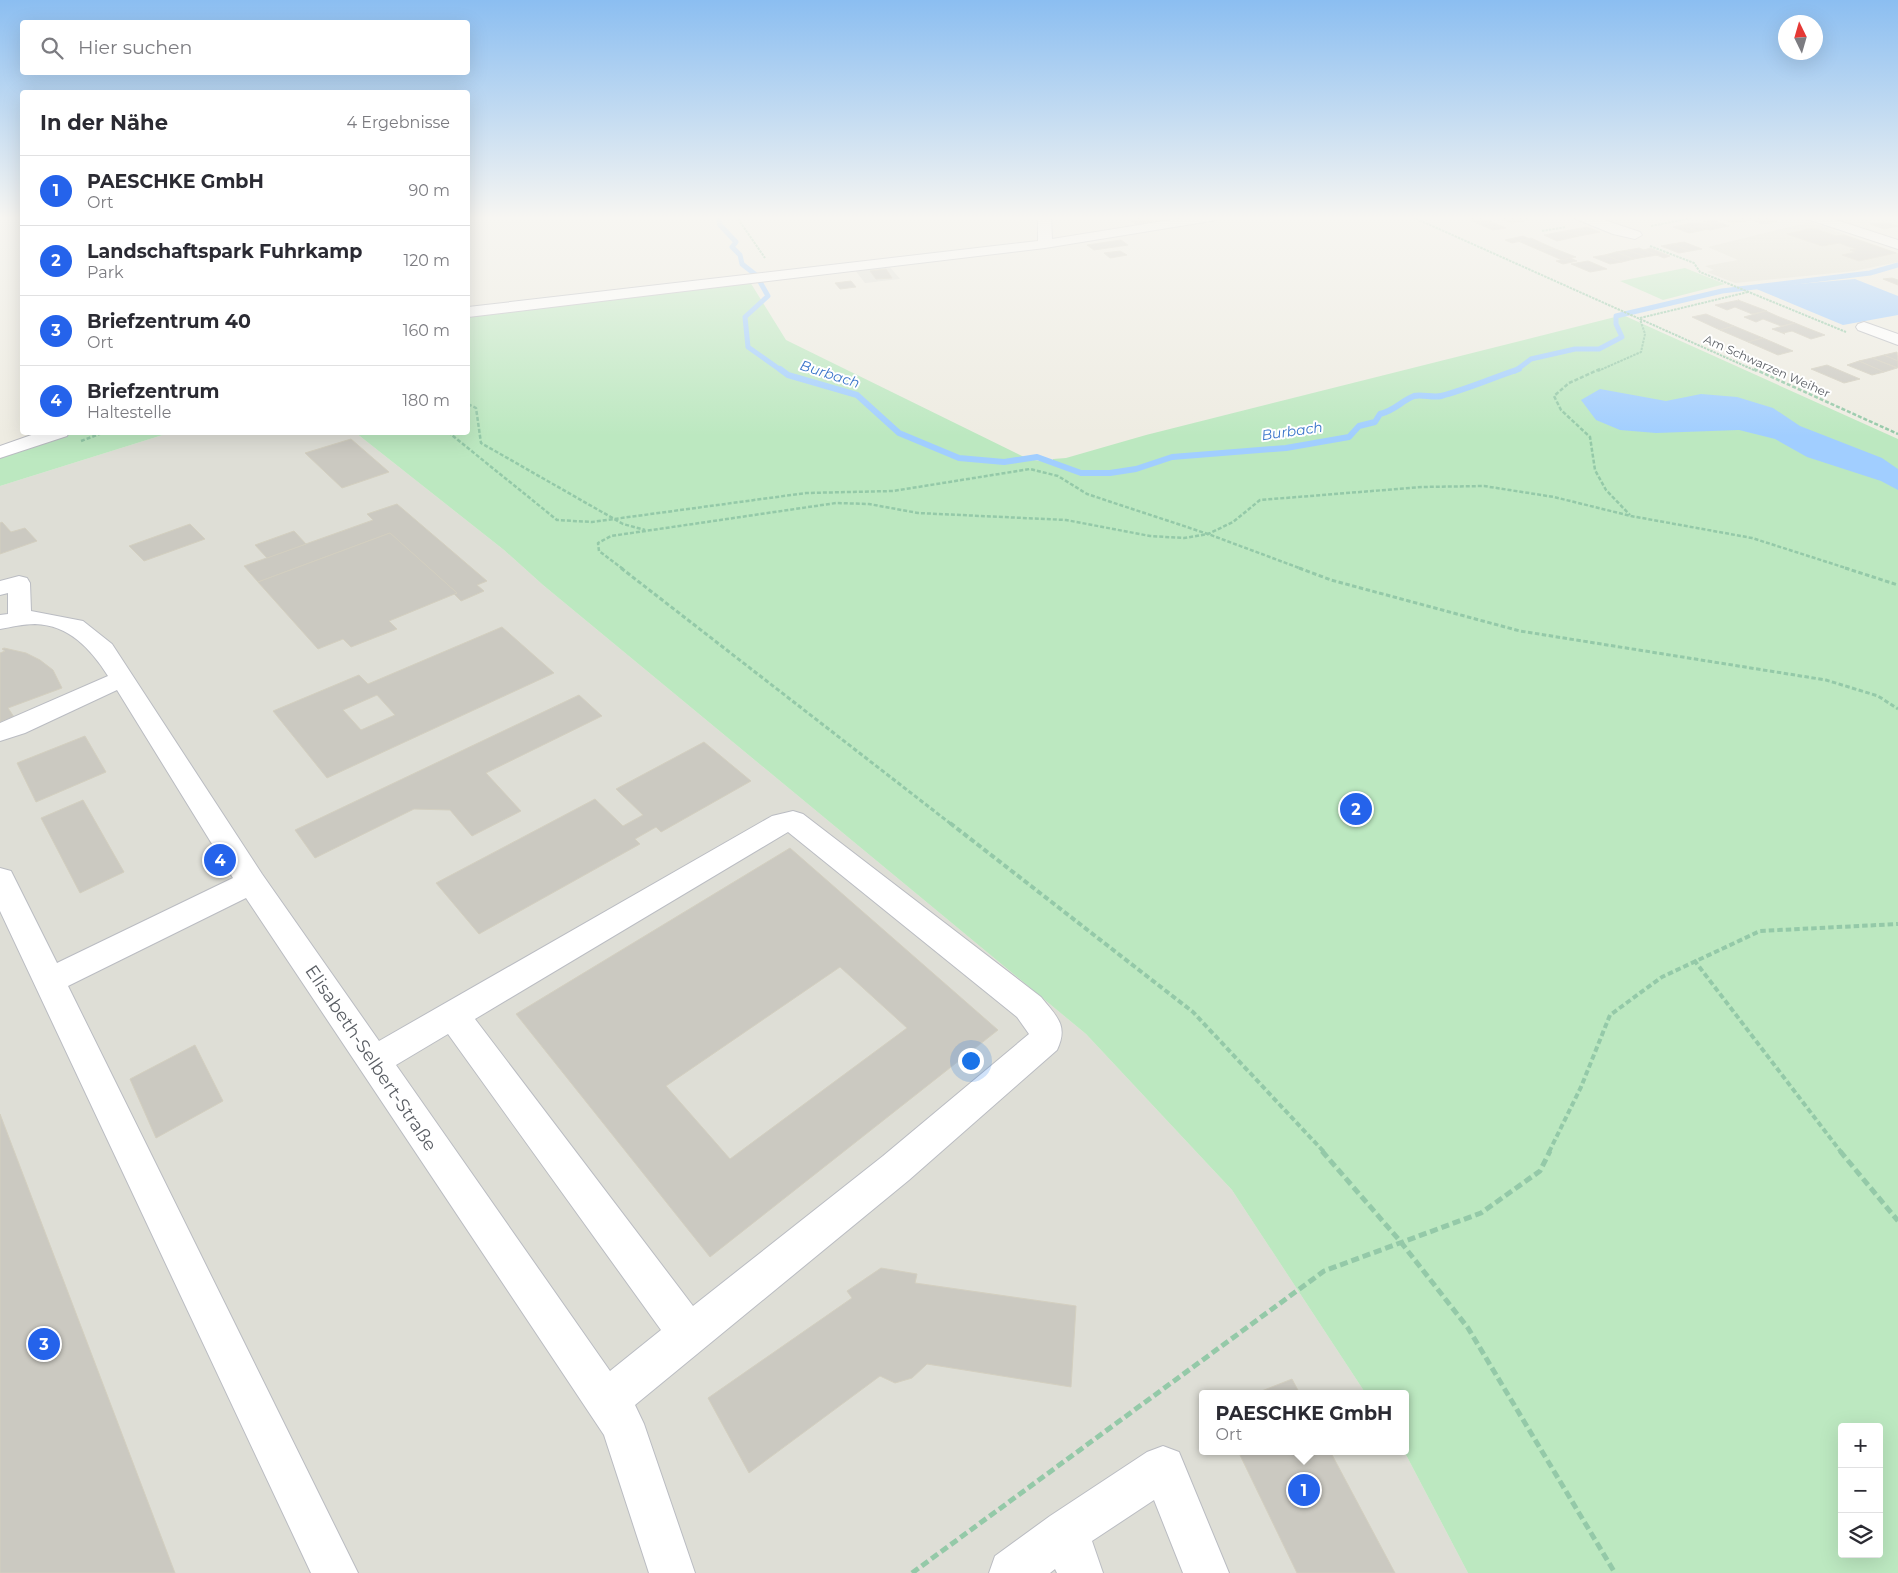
<!DOCTYPE html>
<html lang="de">
<head>
<meta charset="utf-8">
<style>
	body { margin:0; font-family:Montserrat,sans-serif; background:#f2f2f3; color:#2b2b33 }
	.controls { position:absolute; right:15px; bottom:15px; display:grid; overflow:hidden; border-radius:5px; box-shadow:0 5px 20px #0002 }
	.controls button { width:45px; height:45px; display:grid; place-items:center; padding:0; border:0; border-bottom:1px solid #e1e1e2; background:#fff; color:#2b2b33; font:25px sans-serif }
	.compass { position:absolute; left:1778px; top:15px; width:45px; height:45px; border-radius:50%; background:#fff; box-shadow:0 5px 20px #0002; rotate:355deg }
	.you { position:absolute; left:970px; top:1060px; width:18px; height:18px; margin:-12px; border:4px solid #fff; border-radius:50%; background:#1a73e8; box-shadow:0 0 0 8px #1a73e833 }
	.badge { display:grid; place-items:center; width:32px; height:32px; border-radius:50%; background:#2563eb; color:#fff; font-size:16px; font-weight:700 }
	.pin { position:absolute; translate:-50% -50%; border:2px solid #fff; box-shadow:0 1px 5px #0006 }
	.popup { position:absolute; left:1199px; top:1390px; width:210px; height:65px; box-sizing:border-box; display:grid; place-content:center; border-radius:5px; background:#fff; filter:drop-shadow(0 1px 4px #0005); font-size:16px; white-space:nowrap; color:#7c7c81 }
	.popup b { font-size:19px; color:#2b2b33 }
	.popup::after { content:''; position:absolute; left:50%; top:100%; margin-left:-10px; border:10px solid transparent; border-top-color:#fff }
	.list { margin:0; padding:0; list-style:none }
	h2 { display:flex; justify-content:space-between; align-items:center; height:65px; margin:0; padding:0 20px; font-size:21px }
	h2 small { font-size:16px; font-weight:400; color:#7c7c81 }
	.list li { display:grid; grid-template-columns:32px 1fr auto; gap:15px; align-items:center; box-sizing:border-box; height:70px; padding:0 20px; border-top:1px solid #e1e1e2 }
	.list b { display:block; font-size:19px; white-space:nowrap }
	.list p { margin:0; font-size:16px; white-space:nowrap; color:#7c7c81 }
	.list em { font-size:16px; font-style:normal; color:#7c7c81 }
	.icon { flex:none; width:28px; height:28px; fill:none; stroke:currentColor; stroke-width:2; stroke-linecap:round; stroke-linejoin:round }
	.map { position:relative; flex:none; width:1898px; height:1573px; overflow:hidden }
	.search { position:absolute; background:#fff; box-shadow:0 5px 20px #0002; left:20px; top:20px; width:450px; height:55px; display:flex; align-items:center; gap:12px; box-sizing:border-box; padding:0 18px; border-radius:5px; color:#7c7c81; font-size:19px }
	.panel { position:absolute; background:#fff; box-shadow:0 5px 20px #0002; left:20px; top:90px; width:450px; height:345px; border-radius:5px }
	.map>svg:first-child { display:block }
</style>
</head>
<body>
<div class="map">
<svg width="1898" height="1573" viewBox="0 0 1898 1573">
	<rect width="100%" height="100%" fill="#eeece2"/>
	<g fill="#deded6">
		<polygon points="889,266 900,279 865,283 855,270"/>
		<polygon points="169,433 356,433 504,550 543,585 1086,1034 1232,1190 1366,1394 1203,1394 1203,1451 1404,1451 1468,1573 0,1573 0,486"/>
	</g>
	<polygon fill="#e0dfd2" points="1810,222 1898,253 1898,262 1854,271 1735,283 1707,272 1714,270 1705,266 1738,260 1708,247"/>
	<g fill="#bce8c0" fill-rule="evenodd">
		<polygon points="1685,268 1725,284 1663,300 1620,281"/>
		<path d="M750,282L786,340L1028,459L1053,463V459L1066,458L1146,435L1623,315L1898,439V1573H1468L1404,1451L1405,1394H1366L1232,1190L1086,1034L543,585L504,550L356,433L468,432V315ZM1842,1427H1879V1554H1842Z"/>
		<polygon points="70,433 169,433 0,486 0,455"/>
	</g>
	<g fill="#a1ceff">
		<polygon points="1855,279 1898,296 1898,315 1843,325 1754,288"/>
		<polygon points="1600,389 1666,401 1701,394 1737,397 1773,408 1800,426 1882,458 1898,469 1898,490 1881,481 1807,457 1775,439 1739,430 1656,433 1620,430 1596,420 1581,400"/>
	</g>
	<g fill="none" stroke-linecap="round" stroke-linejoin="round">
		<g stroke="#a1ceff" stroke-width="5">
			<polyline points="718,216 720,225 736,242 732,247 740,255 742,264 756,275"/>
			<polyline points="759,280 768,296 745,317 748,347 782,371"/>
			<polyline points="1515,371 1531,359 1575,349 1599,349 1622,337 1616,324 1616,316 1722,291 1870,273 1898,265"/>
		</g>
		<path stroke="#a1ceff" stroke-width="6" d="M780,369L788,375L857,395L899,433L959,458L1004,462L1037,457L1081,473H1110L1136,469L1172,457L1286,448L1349,437L1359,426L1375,422L1380,414C1396,410 1401,401 1414,396C1422,394 1433,398 1441,396C1468,389 1492,378 1519,369"/>
	</g>
	<g fill="#cbc9c1" stroke="#d3cfc0" fill-rule="evenodd">
		<polygon points="1510,216 1523,221 1512,223 1497,217"/>
		<polygon points="1510,216 1526,216 1534,219 1523,221"/>
		<polygon points="1760,216 1777,222 1762,224 1752,220 1733,223 1725,220"/>
		<polygon points="1143,217 1152,222 1138,225 1129,220"/>
		<polygon points="1480,217 1506,228 1493,230 1467,219"/>
		<polygon points="1713,220 1729,226 1719,228 1703,222"/>
		<polygon points="1703,222 1719,228 1710,230 1694,224"/>
		<polygon points="1884,222 1898,226 1884,229 1870,224"/>
		<polygon points="1692,223 1694,224 1708,229 1699,231 1682,225"/>
		<polygon points="1682,225 1699,231 1689,233 1673,227"/>
		<polygon points="1587,227 1600,232 1579,236 1565,231"/>
		<polygon points="1813,228 1836,236 1844,235 1896,253 1859,261 1842,255 1855,252 1850,250 1856,249 1839,243 1822,246 1787,234"/>
		<polygon points="1565,231 1579,236 1557,241 1544,235"/>
		<polygon points="1523,236 1530,239 1512,243 1505,240"/>
		<polygon points="1531,238 1553,248 1539,250 1518,241"/>
		<polygon points="1121,240 1128,245 1094,250 1087,245"/>
		<polygon points="1684,242 1702,249 1690,251 1672,244"/>
		<polygon points="1672,244 1690,251 1679,253 1661,246"/>
		<polygon points="1553,248 1576,257 1562,260 1539,250"/>
		<polygon points="1639,248 1644,250 1657,255 1645,257 1628,250"/>
		<polygon points="1650,248 1670,256 1664,258 1644,250"/>
		<polygon points="1628,250 1645,257 1634,259 1616,252"/>
		<polygon points="1120,251 1127,255 1110,258 1104,253"/>
		<polygon points="1616,252 1634,259 1622,262 1605,255"/>
		<polygon points="1605,255 1622,262 1610,264 1593,257"/>
		<polygon points="1570,258 1577,261 1563,264 1556,261"/>
		<polygon points="1588,261 1593,263 1607,269 1590,272 1571,264"/>
		<polygon points="886,269 892,278 876,279 870,271"/>
		<polygon points="1892,278 1898,280 1898,285 1883,279"/>
		<polygon points="851,281 856,287 840,289 835,283"/>
		<polygon points="1739,300 1738,300 1767,311 1752,314 1735,307 1727,310 1715,305"/>
		<polygon points="1766,311 1777,316 1795,323 1781,326 1763,319 1756,322 1744,317"/>
		<polygon points="1706,314 1734,326 1720,330 1692,317"/>
		<polygon points="1795,323 1807,328 1825,335 1811,339 1792,331 1783,333 1785,334 1772,329"/>
		<polygon points="1734,326 1763,338 1748,342 1720,330"/>
		<polygon points="1763,338 1793,351 1778,355 1748,342"/>
		<polygon points="1897,352 1898,361 1884,355"/>
		<polygon points="1884,355 1898,361 1898,368 1872,358"/>
		<polygon points="1872,358 1897,368 1884,372 1859,361"/>
		<polygon points="1859,361 1884,372 1872,375 1847,365"/>
		<polygon points="1827,365 1860,379 1844,383 1811,369"/>
		<polygon points="351,439 389,472 342,488 305,453"/>
		<polygon points="397,504 487,581 477,585 484,591 461,601 454,594 457,593 390,533 258,582 244,566 373,520 367,514"/>
		<polygon points="2,522 11,532 25,528 37,541 0,554 0,523"/>
		<polygon points="190,524 205,539 144,561 129,546"/>
		<polygon points="294,531 306,544 267,558 255,545"/>
		<polygon points="390,533 457,593 389,621 397,629 351,647 343,639 318,649 258,582"/>
		<path d="M502,627L554,673L327,778L273,711L359,675L368,684ZM377,695L395,715L361,730L343,710Z"/>
		<polygon points="4,648 26,653 40,660 53,670 62,688 8,708 14,717 0,722 0,653 5,651 2,649"/>
		<polygon points="579,695 602,716 486,773 521,811 472,836 450,810 414,809 315,858 295,830"/>
		<polygon points="85,736 106,772 36,802 17,763"/>
		<polygon points="704,742 751,781 661,832 656,827 635,839 640,844 479,934 436,883 595,799 623,826 643,815 616,789"/>
		<polygon points="83,800 124,872 80,893 41,818"/>
		<path d="M790,848L998,1030L710,1257L516,1014ZM840,967L907,1028L730,1159L666,1086Z"/>
		<polygon points="195,1045 223,1101 156,1138 130,1079"/>
		<polygon points="0,1114 175,1573 0,1573"/>
		<polygon points="881,1268 917,1274 915,1283 1076,1306 1071,1387 927,1364 912,1378 895,1383 880,1376 749,1473 708,1398 852,1298 847,1291"/>
		<polygon points="1292,1379 1300,1394 1254,1394"/>
		<polygon points="1238,1451 1330,1451 1395,1573 1297,1573"/>
	</g>
	<g fill="none" stroke-linecap="round" stroke-linejoin="round">
		<defs>
			<g id="minor">
				<polygon points="1038,216 1051,216 1052,239 1195,216 1224,216 1217,220 1045,248 468,317 468,307 1038,241"/>
				<polygon points="1574,216 1592,216 1640,232 1642,235 1635,239 1613,234 1576,219"/>
				<polygon points="1805,216 1824,216 1898,240 1898,249 1807,219"/>
				<polygon points="1864,322 1898,334 1898,345 1858,330 1856,327 1858,324"/>
				<polygon points="40,432 69,432 67,436 0,458 0,446"/>
				<path d="M19,576L27,578L30,583L31,611L83,621L112,644L262,874L379,1041L772,816L793,811L803,814L1041,997C1056,1016 1069,1025 1057,1050L909,1180L635,1405L644,1424L695,1573H649L604,1435L246,898L68,986L358,1573H311L0,911V868L11,871L57,963L233,878L117,690L25,733L0,741V723L108,676C91,649 69,625 35,624C24,624 11,627 0,629V615L8,614V593L0,595V581ZM788,832L1017,1017L1029,1034L883,1156L693,1306L475,1019ZM448,1034L661,1330L610,1371L396,1065Z"/>
				<polygon points="1163,1446 1179,1452 1229,1573 1183,1573 1154,1500 1092,1541 1103,1573 1057,1573 1055,1569 1050,1573 989,1573 995,1556 1050,1516 1147,1452"/>
			</g>
		</defs>
		<use href="#minor" stroke="#babcc2" stroke-width="2"/>
		<g stroke="#94c9a8" stroke-width="2" stroke-dasharray="2.5 1" stroke-linecap="butt">
			<polyline points="736,216 765,258"/>
			<polyline points="1410,216 1756,371"/>
			<polyline points="1651,226 1692,218"/>
			<polyline points="1542,231 1566,227"/>
			<polyline points="1650,246 1694,263 1700,272 1846,332"/>
			<polyline points="1640,318 1748,292"/>
			<polyline points="1598,371 1641,352 1645,334 1640,319"/>
		</g>
		<g stroke="#94c9a8" stroke-width="2.5" stroke-dasharray="4 2" stroke-linecap="butt">
			<polyline points="1600,369 1569,383 1554,396 1561,410 1590,437 1595,470 1606,490 1630,515"/>
			<polyline points="1754,369 1898,434"/>
			<polyline points="468,404 476,408 481,443 623,524 645,530"/>
			<polyline points="448,432 557,520 592,522 806,493 893,491 1030,469 1058,476 1087,494 1208,534 1302,569"/>
			<polyline points="81,441 105,432"/>
			<polyline points="623,569 599,551 598,543 611,536 836,503 869,504 918,513 1066,520 1150,536 1184,538 1208,534 1233,522 1260,500 1422,487 1484,486 1554,497 1631,516 1752,538 1849,569"/>
		</g>
		<g stroke="#94c9a8" stroke-width="3" stroke-dasharray="4.5 2.5" stroke-linecap="butt">
			<polyline points="621,568 951,824"/>
			<polyline points="1299,568 1331,580 1520,631 1826,680 1878,696 1898,709"/>
			<polyline points="1845,568 1898,585"/>
		</g>
		<g stroke="#94c9a8" stroke-width="4" stroke-dasharray="5.5 3" stroke-linecap="butt">
			<polyline points="950,823 1193,1012 1324,1152"/>
			<polyline points="1694,960 1841,1152"/>
			<polyline points="1549,1152 1581,1087 1610,1015 1662,977 1760,931 1898,924"/>
		</g>
		<g stroke="#94c9a8" stroke-width="5" stroke-dasharray="8 4" stroke-linecap="butt">
			<polyline points="1322,1151 1400,1241 1468,1328 1615,1573"/>
			<polyline points="1840,1151 1898,1221"/>
			<polyline points="912,1573 1324,1271 1481,1213 1540,1171 1550,1151"/>
		</g>
		<use href="#minor" fill="#fff" fill-rule="evenodd"/>
	</g>
	<linearGradient id="sky" x2="0" y2="1"><stop stop-color="#8bbef1"/><stop offset="0.5" stop-color="#f7f6f2"/><stop offset="1" stop-color="#f7f6f2" stop-opacity="0"/></linearGradient>
	<rect width="1898" height="436" fill="url(#sky)"/>
	<g text-anchor="middle" dominant-baseline="central" stroke-width="4" stroke-linejoin="round" paint-order="stroke">
		<g font-size="12" fill="#5a5e64" stroke="#fff">
			<text transform="translate(1767 366) rotate(24)">Am Schwarzen Weiher</text>
		</g>
		<g font-size="14" font-style="italic" fill="#3b76ca" stroke="#fff">
			<text transform="translate(830 374) rotate(18)">Burbach</text>
			<text transform="translate(1292 431) rotate(-8)">Burbach</text>
		</g>
		<g font-size="18" fill="#5a5e64" stroke="#fff">
			<text transform="translate(371 1058) rotate(56)">Elisabeth-Selbert-Straße</text>
		</g>
	</g>
</svg>
<div class="controls">
<button>+</button>
<button>−</button>
<button><svg class="icon" aria-label="layers" viewBox="0 0 24 24"><path d="M12 4l9 5-9 5-9-5zM3 14l9 5 9-5"/></svg></button>
</div>
<svg class="compass" viewBox="-18 -18 36 36"><path d="M0-13l5 13h-10z" fill="#e53935"/><path d="M0 13l5-13h-10z" fill="#7c7c81"/></svg>
<div class="you"></div>
<div class="pin badge" style="left:1304px;top:1490px">1</div>
<div class="popup"><b>PAESCHKE GmbH</b>Ort</div>
<div class="pin badge" style="left:1356px;top:809px">2</div>
<div class="pin badge" style="left:44px;top:1344px">3</div>
<div class="pin badge" style="left:220px;top:860px">4</div>
<div class="search"><svg class="icon" aria-label="search" viewBox="0 0 24 24"><circle cx="10" cy="10" r="6"/><path d="M15 15l6 6"/></svg>Hier suchen</div>
<section class="panel">
<h2>In der Nähe<small>4 Ergebnisse</small></h2>
<ul class="list">
<li><span class="badge">1</span><div><b>PAESCHKE GmbH</b><p>Ort</p></div><em>90 m</em></li>
<li><span class="badge">2</span><div><b>Landschaftspark Fuhrkamp</b><p>Park</p></div><em>120 m</em></li>
<li><span class="badge">3</span><div><b>Briefzentrum 40</b><p>Ort</p></div><em>160 m</em></li>
<li><span class="badge">4</span><div><b>Briefzentrum</b><p>Haltestelle</p></div><em>180 m</em></li>
</ul>
</section>
</div>
</body>
</html>
